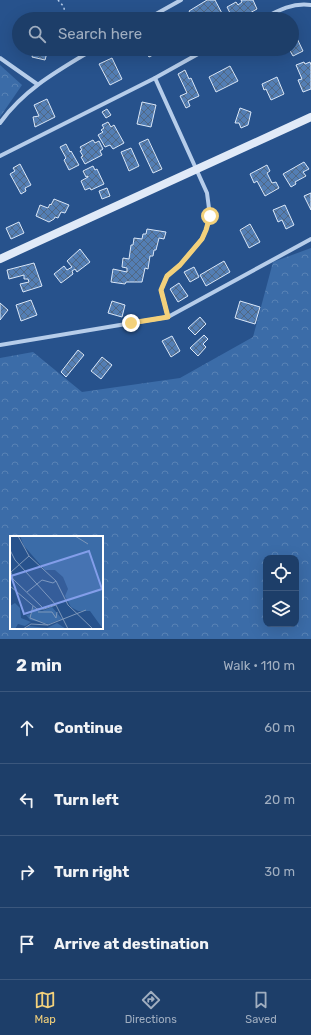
<!DOCTYPE html>
<html lang="en">
<head>
<meta charset="utf-8">
<style>
	body { margin:0; font-family:Rubik,sans-serif; background:#25456f; color:#f1f3f6 }
	.controls { position:absolute; right:12px; bottom:12px; display:grid; overflow:hidden; border-radius:8px; box-shadow:0 4px 16px #0002 }
	.controls button { width:36px; height:36px; display:grid; place-items:center; padding:0; border:0; border-bottom:1px solid #3b577d; background:#1d3e69; color:#f1f3f6; font:20px sans-serif }
	.stop { position:absolute; width:12px; height:12px; margin:-9px; border:3px solid #f3d17b; border-radius:50%; background:#fff }
	.stop.end { background:#f3d17b; border-color:#fff; box-shadow:0 1px 4px #0008 }
	.list { margin:0; padding:0; list-style:none }
	h2 { display:flex; justify-content:space-between; align-items:center; height:52px; margin:0; padding:0 16px; font-size:17px }
	h2 small { font-size:13px; font-weight:400; color:#a0aec0 }
	.list li { display:grid; grid-template-columns:26px 1fr auto; gap:12px; align-items:center; box-sizing:border-box; height:72px; padding:0 16px; border-top:1px solid #3b577d }
	.list b { display:block; font-size:15px; white-space:nowrap }
	.list em { font-size:13px; font-style:normal; color:#a0aec0 }
	.icon { flex:none; width:22px; height:22px; fill:none; stroke:currentColor; stroke-width:2; stroke-linecap:round; stroke-linejoin:round }
	.map { position:relative; flex:none; width:311px; height:639px; overflow:hidden }
	.search { position:absolute; background:#1d3e69; box-shadow:0 4px 16px #0002; left:12px; right:12px; top:12px; height:44px; display:flex; align-items:center; gap:10px; box-sizing:border-box; padding:0 14px; border-radius:22px; color:#a0aec0; font-size:15px }
	.sheet { height:340px; background:#1d3e69 }
	nav { display:flex; justify-content:space-around; align-items:center; box-sizing:border-box; height:56px; border-top:1px solid #3b577d; background:#1d3e69; font-size:11px; color:#a0aec0 }
	nav a { display:grid; justify-items:center; gap:2px }
	nav .on { color:#f3d17b }
	.map>svg:first-child { display:block }
</style>
</head>
<body>
<div class="map">
<svg width="311" height="639" viewBox="0 0 311 639">
	<defs>
		<pattern id="forest-crowns" width="20" height="18" patternUnits="userSpaceOnUse"><rect width="20" height="18" fill="#3b6ca8"/><path d="M2 6a3 3 0 1 1 6 0M12 15a3 3 0 1 1 6 0" fill="none" stroke="#5882b5"/></pattern>
		<pattern id="building-cross-hatch" width="8" height="8" patternUnits="userSpaceOnUse"><rect width="8" height="8" fill="#537eb4"/><path d="M0 0l8 8M0 8l8-8" fill="none" stroke="#506885"/></pattern>
	</defs>
	<rect width="100%" height="100%" fill="#27528c"/>
	<g fill="url(#forest-crowns)" fill-rule="evenodd">
		<polygon points="0,65 22,85 0,117"/>
		<path d="M311,248V639H0V358L33,352L82,392L180,378L253,337L273,262ZM11,537H102V628H11ZM266,558H296V624H266Z"/>
	</g>
	<g fill="url(#building-cross-hatch)" stroke="#dae7f8">
		<polygon points="207,0 215,0 225,19 193,19 189,11"/>
		<polygon points="241,0 253,0 257,9 239,19 238,16 233,19 227,7 236,2 238,5 242,2"/>
		<polygon points="292,30 293,30 303,51 293,56 289,49 292,49"/>
		<polygon points="34,49 48,49 45,60 32,57"/>
		<polygon points="123,49 137,49 126,55"/>
		<polygon points="144,49 155,49 157,53 149,57"/>
		<polygon points="112,58 122,79 110,85 99,64"/>
		<polygon points="304,62 305,64 310,62 311,65 311,89 303,92 298,80 302,79 296,65"/>
		<polygon points="230,66 238,81 216,92 209,77"/>
		<polygon points="185,70 189,79 191,78 199,96 188,101 190,106 186,108 180,96 187,93 178,74"/>
		<polygon points="277,77 284,94 271,100 266,89 264,90 262,84"/>
		<polygon points="47,99 55,117 35,127 33,117 39,116 34,105"/>
		<polygon points="142,102 156,105 151,127 137,124"/>
		<polygon points="240,108 251,112 248,125 241,128 239,123 235,123"/>
		<polygon points="107,109 111,115 106,118 102,112"/>
		<polygon points="108,122 111,127 114,125 124,143 113,149 110,145 105,147 98,135 103,132 101,130 104,128 102,125"/>
		<polygon points="148,139 162,169 153,173 139,143"/>
		<polygon points="93,140 95,143 99,141 103,149 100,151 102,155 85,164 81,157 83,156 80,151 82,150 80,147"/>
		<polygon points="66,144 70,152 71,151 79,165 69,170 64,160 66,158 60,147"/>
		<polygon points="131,148 139,166 129,171 121,152"/>
		<polygon points="304,162 309,169 303,172 306,176 295,182 296,184 291,187 283,174"/>
		<polygon points="20,164 31,185 25,188 26,191 21,194 10,174 15,171 13,168"/>
		<polygon points="267,165 270,171 267,173 272,183 276,182 279,188 265,196 257,181 254,183 250,174"/>
		<polygon points="93,166 95,170 97,169 104,184 91,190 90,188 85,190 81,181 88,177 88,176 86,177 83,171"/>
		<polygon points="107,188 110,196 102,199 99,191"/>
		<polygon points="311,193 311,210 304,196"/>
		<polygon points="54,199 69,205 65,213 61,212 58,218 55,217 54,219 49,222 36,216 40,205 48,208 50,204 51,205"/>
		<polygon points="285,205 294,225 286,229 282,220 278,222 273,210"/>
		<polygon points="19,222 24,233 11,239 6,228"/>
		<polygon points="250,224 260,242 249,248 240,230"/>
		<polygon points="147,229 166,232 164,239 159,238 156,250 154,250 153,256 150,256 148,269 145,268 142,282 126,282 125,284 111,282 113,269 127,272 127,268 122,267 123,258 129,259 131,245 133,245 134,238 142,239 143,234 146,234"/>
		<polygon points="80,249 90,262 77,272 75,269 72,271 73,274 61,283 54,274 64,266 67,270 72,267 67,261"/>
		<polygon points="224,261 230,272 206,286 200,275"/>
		<polygon points="34,263 42,286 23,292 20,284 29,282 28,279 24,279 24,275 9,279 7,270"/>
		<polygon points="194,267 199,277 190,282 184,272"/>
		<polygon points="179,283 188,296 178,302 170,289"/>
		<polygon points="31,300 37,315 21,321 16,305"/>
		<polygon points="112,301 125,305 122,317 108,313"/>
		<polygon points="240,301 260,307 255,324 235,318"/>
		<polygon points="0,303 8,310 0,320"/>
		<polygon points="200,317 206,324 195,335 188,328"/>
		<polygon points="204,335 208,339 203,344 206,347 198,356 190,348"/>
		<polygon points="172,336 180,351 171,357 162,341"/>
		<polygon points="78,350 84,355 66,377 61,372"/>
		<polygon points="102,357 112,365 101,379 91,371"/>
	</g>
	<g fill="none" stroke-linecap="round" stroke-linejoin="round">
		<g stroke="#b6cdea" stroke-width="1.5" stroke-dasharray="2 3" stroke-linecap="butt">
			<polyline points="58,0 64,7 65,19"/>
			<polyline points="65,49 66,57"/>
		</g>
		<g stroke="#b6cdea" stroke-width="4">
			<polyline points="147,19 181,0"/>
			<path d="M262,19C277,11 293,2 311,5"/>
			<polyline points="0,58 37,84"/>
			<polyline points="155,78 207,193 210,216 206,230 202,239 180,265 167,276 161,290 168,317"/>
			<path d="M0,123C24,89 59,70 94,49"/>
			<polyline points="0,156 155,78 207,49"/>
			<polyline points="0,345 168,317 311,239"/>
		</g>
		<polyline stroke="#e0eaf8" stroke-width="8" points="0,259 311,117"/>
	</g>
	<g fill="none" stroke-linecap="round" stroke-linejoin="round">
		<polyline stroke="#f3d17b" stroke-width="5" points="131,323 168,317 161,290 167,276 180,265 202,239 206,230 210,216"/>
	</g>
	<g transform="translate(10 536)">
		<rect width="93" height="93" fill="#27528c"/>
		<path d="M10,0H93V93L80,75H68L61,71L55,60L58,53L53,41L45,34H35L14,10ZM5,67L10,72L11,82L21,86L15,90L8,88L5,93H0V70ZM42,71L52,83L39,88L20,84L16,79L21,78L23,72L32,75ZM47,87L56,93H15L19,90L37,92Z" fill="#3b6ca8"/>
		<path fill="none" stroke="#7d97ba" stroke-width="1" d="M8,0L19,20L46,45L58,69L83,93M65,0L78,8M0,14L5,24L46,69L58,93M1,36L3,43L34,73M1,36L19,20M0,50L27,73H34L46,69M17,56L32,44L43,47L46,45M23,70L20,82L38,89M28,76H42L46,82L47,76M13,93L21,88L38,89L76,74"/>
		<path fill="#839eea" fill-opacity="0.15" stroke="#839eea" stroke-width="2" d="M79,15L92,53L14,78L1,40Z"/>
		<rect width="93" height="93" fill="none" stroke="#fff" stroke-width="2"/>
	</g>
</svg>
<div class="controls">
<button><svg class="icon" aria-label="locate" viewBox="0 0 24 24"><circle cx="12" cy="12" r="6"/><path d="M12 2v4M12 18v4M2 12h4M18 12h4"/></svg></button>
<button><svg class="icon" aria-label="layers" viewBox="0 0 24 24"><path d="M12 4l9 5-9 5-9-5zM3 14l9 5 9-5"/></svg></button>
</div>
<div class="stop" style="left:210px;top:216px"></div>
<div class="stop end" style="left:131px;top:323px"></div>
<div class="search"><svg class="icon" aria-label="search" viewBox="0 0 24 24"><circle cx="10" cy="10" r="6"/><path d="M15 15l6 6"/></svg>Search here</div>
</div>
<section class="sheet">
<h2>2 min<small>Walk · 110 m</small></h2>
<ul class="list">
<li><svg class="icon" aria-label="ahead" viewBox="0 0 24 24"><path d="M12 20V5M6 11l6-6 6 6"/></svg><div><b>Continue</b></div><em>60 m</em></li>
<li><svg class="icon" aria-label="left" viewBox="0 0 24 24"><path d="M17 20v-9H6M10 6l-5 5 5 5"/></svg><div><b>Turn left</b></div><em>20 m</em></li>
<li><svg class="icon" aria-label="right" viewBox="0 0 24 24"><path d="M7 20v-9h11M14 6l5 5-5 5"/></svg><div><b>Turn right</b></div><em>30 m</em></li>
<li><svg class="icon" aria-label="arrive" viewBox="0 0 24 24"><path d="M6 21V4h12l-3 4 3 4H6"/></svg><div><b>Arrive at destination</b></div></li>
</ul>
</section>
<nav>
<a class="on"><svg class="icon" aria-label="map" viewBox="0 0 24 24"><path d="M3 6l6-2 6 2 6-2v14l-6 2-6-2-6 2zM9 4v14M15 6v14"/></svg>Map</a>
<a><svg class="icon" aria-label="directions" viewBox="0 0 24 24"><path d="M12 3l9 9-9 9-9-9zM9 14v-3h6M13 9l2 2-2 2"/></svg>Directions</a>
<a><svg class="icon" aria-label="saved" viewBox="0 0 24 24"><path d="M7 4h10v16l-5-4-5 4z"/></svg>Saved</a>
</nav>
</body>
</html>
